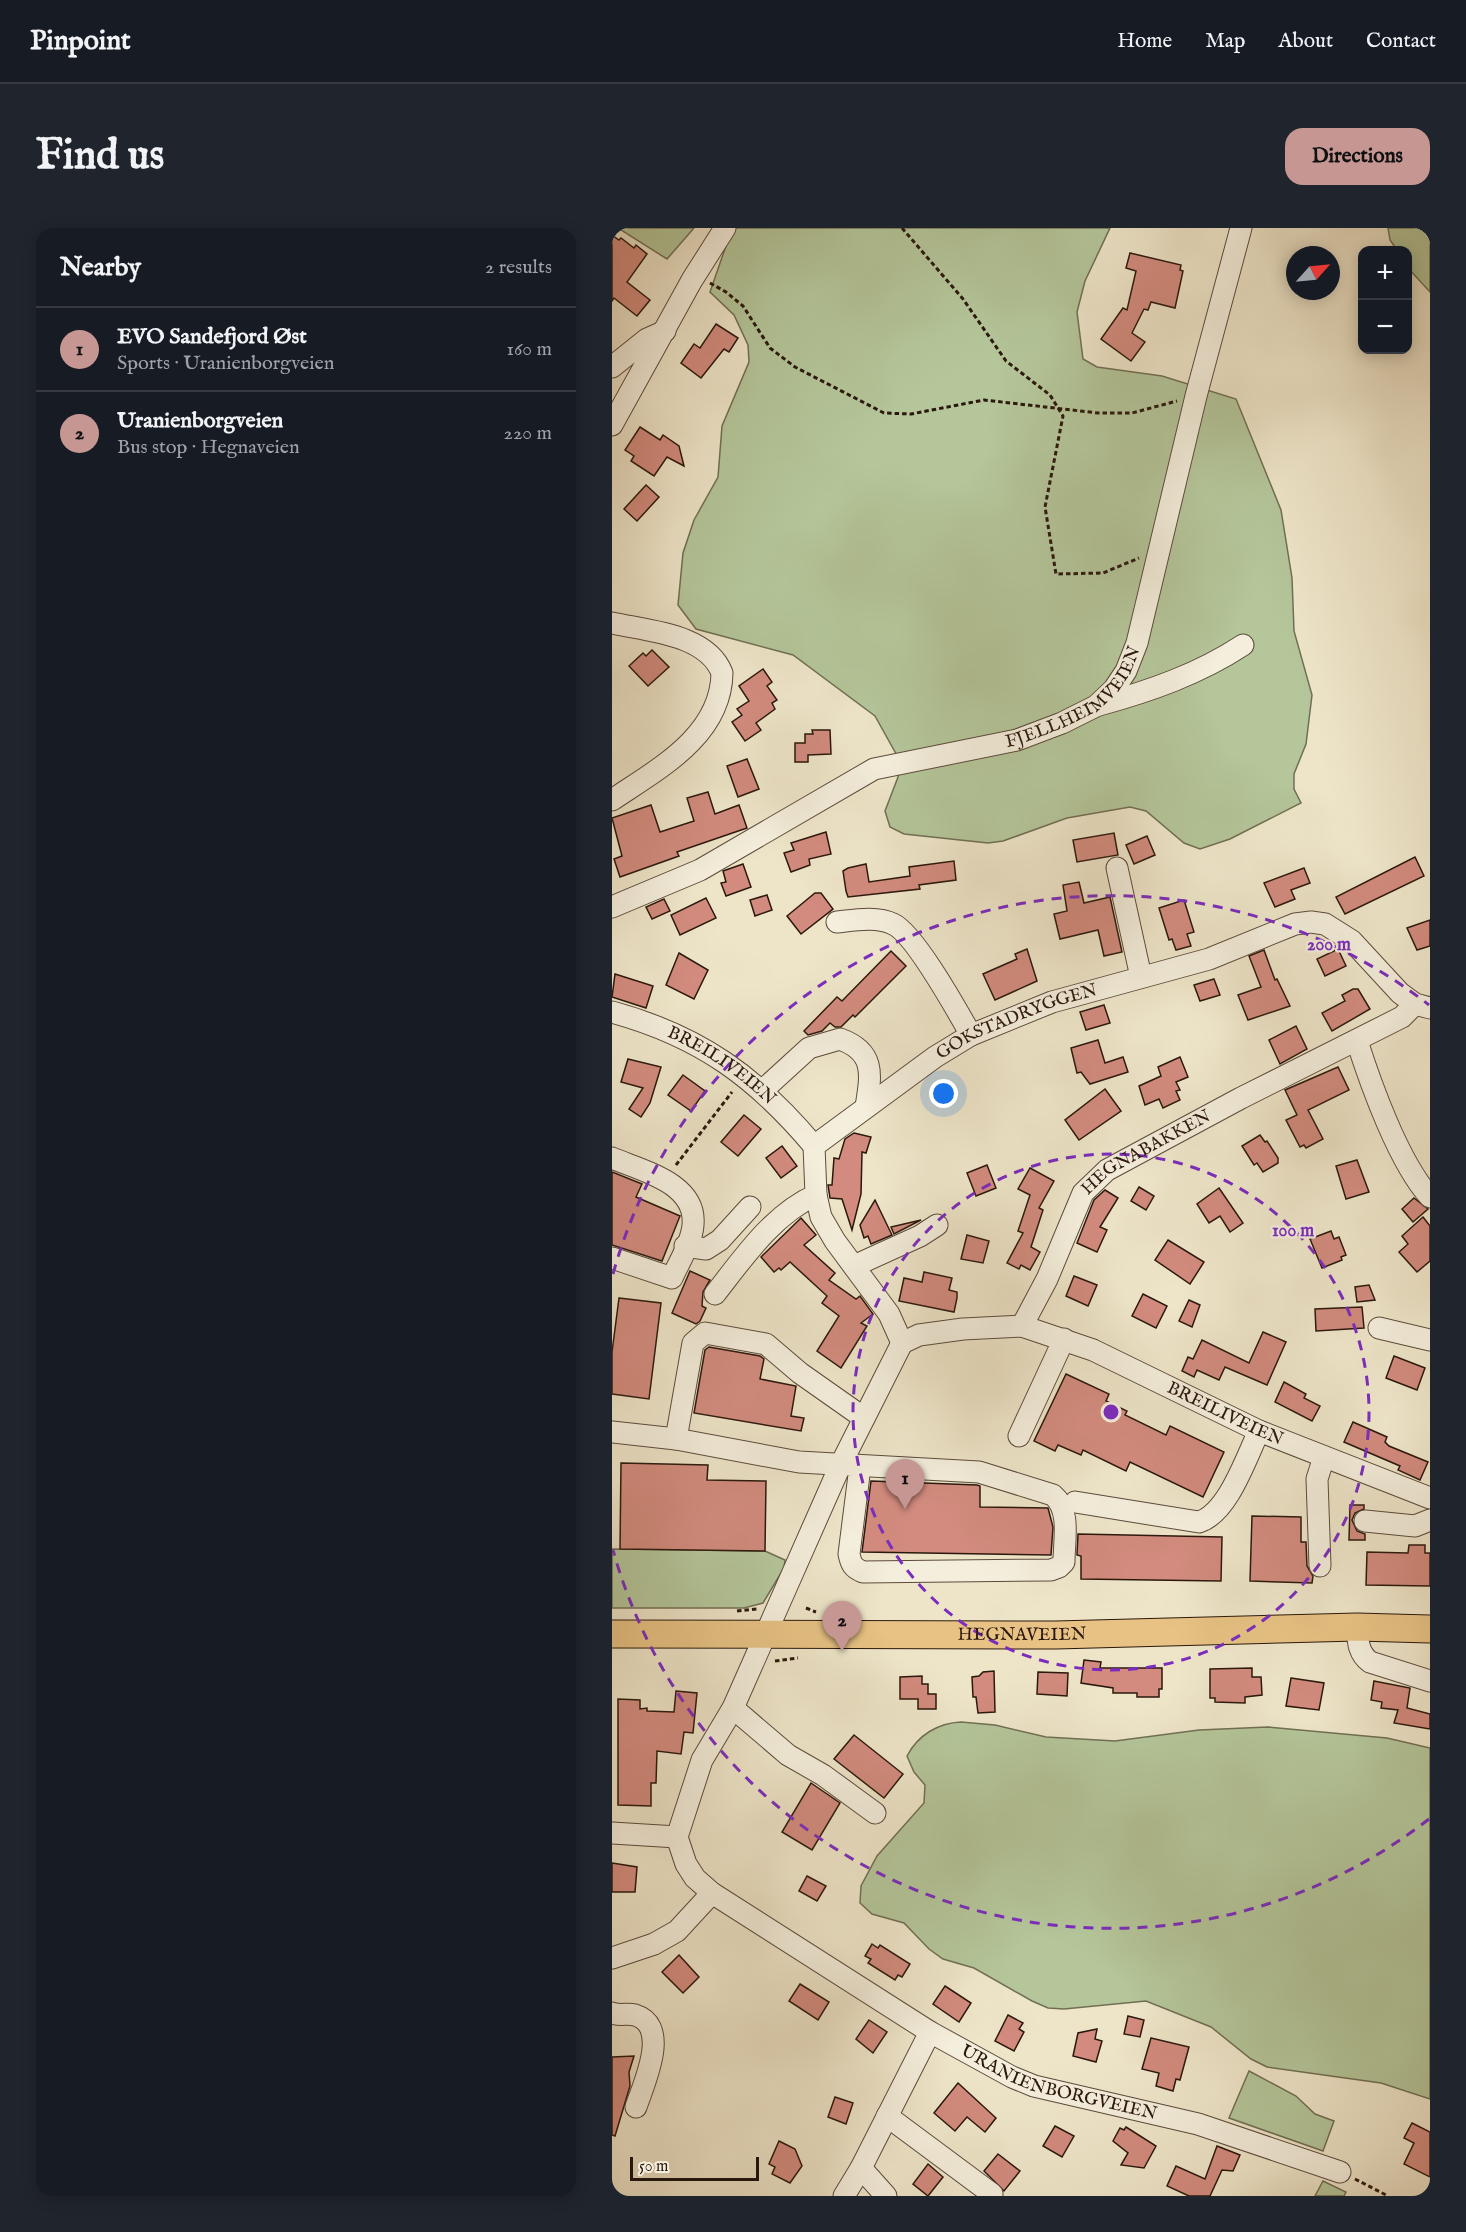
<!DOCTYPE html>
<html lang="en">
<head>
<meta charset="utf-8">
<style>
	body { margin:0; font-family:"IM FELL English",serif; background:#20242c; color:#f1f3f6 }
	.controls { position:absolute; right:18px; top:18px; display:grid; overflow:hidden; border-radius:12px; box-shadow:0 3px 15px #0003 }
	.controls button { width:54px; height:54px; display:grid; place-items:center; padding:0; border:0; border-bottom:2px solid #363941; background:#171b24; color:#f1f3f6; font:30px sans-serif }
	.compass { position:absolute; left:674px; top:18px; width:54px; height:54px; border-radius:50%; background:#171b24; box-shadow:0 3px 15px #0003; rotate:63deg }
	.scale { position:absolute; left:18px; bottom:15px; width:129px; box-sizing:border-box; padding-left:6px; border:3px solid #2b180d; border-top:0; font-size:16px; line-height:21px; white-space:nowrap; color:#2b180d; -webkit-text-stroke:4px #f4eedc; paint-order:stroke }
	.you { position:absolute; left:332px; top:866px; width:21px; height:21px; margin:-15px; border:4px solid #fff; border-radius:50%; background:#1a73e8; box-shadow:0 0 0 9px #1a73e833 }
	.badge { display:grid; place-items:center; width:39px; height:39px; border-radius:50%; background:#c59692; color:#111; font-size:20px; font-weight:700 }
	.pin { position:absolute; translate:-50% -50px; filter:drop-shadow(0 2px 3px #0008) }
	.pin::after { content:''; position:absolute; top:32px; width:21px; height:18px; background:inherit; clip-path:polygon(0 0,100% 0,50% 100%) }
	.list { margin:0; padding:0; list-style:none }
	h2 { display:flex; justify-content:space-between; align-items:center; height:78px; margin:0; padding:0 24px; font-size:26px }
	h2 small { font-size:20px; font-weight:400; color:#9ea1a6 }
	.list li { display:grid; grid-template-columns:39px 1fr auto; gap:18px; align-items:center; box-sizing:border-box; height:84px; padding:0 24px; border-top:2px solid #363941 }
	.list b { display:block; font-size:22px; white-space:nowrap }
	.list p { margin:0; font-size:20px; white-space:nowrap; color:#9ea1a6 }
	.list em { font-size:20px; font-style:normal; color:#9ea1a6 }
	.map { position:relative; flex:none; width:818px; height:1968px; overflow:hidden; border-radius:18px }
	header { display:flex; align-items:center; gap:36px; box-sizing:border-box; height:84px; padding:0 30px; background:#171b24; border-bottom:2px solid #363941 }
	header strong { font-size:28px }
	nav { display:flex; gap:33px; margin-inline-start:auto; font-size:21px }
	.intro { display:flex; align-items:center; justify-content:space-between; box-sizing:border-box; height:144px; padding:0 36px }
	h1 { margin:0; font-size:42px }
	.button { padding:15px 27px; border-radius:18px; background:#c59692; color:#111; font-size:21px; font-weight:700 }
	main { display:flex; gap:36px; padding:0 36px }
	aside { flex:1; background:#171b24; border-radius:18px; box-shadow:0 3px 15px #0003 }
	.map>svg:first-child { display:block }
</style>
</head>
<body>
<header>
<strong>Pinpoint</strong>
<nav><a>Home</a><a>Map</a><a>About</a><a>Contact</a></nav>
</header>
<div class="intro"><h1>Find us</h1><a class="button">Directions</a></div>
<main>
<aside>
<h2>Nearby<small>2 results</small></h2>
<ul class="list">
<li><span class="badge">1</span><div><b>EVO Sandefjord Øst</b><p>Sports · Uranienborgveien</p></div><em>160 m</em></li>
<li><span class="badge">2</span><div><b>Uranienborgveien</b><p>Bus stop · Hegnaveien</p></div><em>220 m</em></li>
</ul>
</aside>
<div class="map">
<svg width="818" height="1968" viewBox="0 0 818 1968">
	<rect width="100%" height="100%" fill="#eee5c9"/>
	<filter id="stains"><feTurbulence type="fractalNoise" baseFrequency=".00333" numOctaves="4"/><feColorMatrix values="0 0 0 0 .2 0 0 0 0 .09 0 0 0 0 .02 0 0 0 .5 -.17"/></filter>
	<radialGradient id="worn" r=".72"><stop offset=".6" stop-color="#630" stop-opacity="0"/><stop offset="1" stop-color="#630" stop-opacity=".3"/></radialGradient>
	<g fill="#b4c69a" stroke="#706f54" stroke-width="1.5">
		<polygon points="6,0 82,0 55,31"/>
		<polygon points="123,0 498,0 473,53 465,84 471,131 485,139 550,148 624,171 669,282 680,350 682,403 700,467 694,516 682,546 682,561 689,575 618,611 588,621 572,615 534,583 518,579 455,590 391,613 376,615 292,606 278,599 273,583 286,549 288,533 263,488 181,427 84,401 66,377 71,325 82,292 106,249 110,198 137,134 136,117 122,87 98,64 115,15"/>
		<polygon points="776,0 818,0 818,64 796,40 796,22 785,22 778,12"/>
		<polygon points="0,1321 153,1323 173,1332 172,1340 151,1375 132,1380 0,1380"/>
		<path d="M349,1494L383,1497L434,1509L503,1513L587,1502L656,1499L775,1510L818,1520V1871L769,1855L655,1839L639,1831L599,1799L534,1773L452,1781L436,1780L420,1773L362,1740L331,1731L317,1721L292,1695L260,1686L248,1675L249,1658L265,1628L312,1575L313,1557L302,1544L295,1528C306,1507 326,1495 349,1494Z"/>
		<polygon points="637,1843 684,1868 703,1886 722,1893 711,1923 617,1890"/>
		<polygon points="711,1953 734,1964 732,1968 703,1968"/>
	</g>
	<g fill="#d28b7e" stroke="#2b180d" stroke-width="1.5">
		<polygon points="0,7 7,12 9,10 22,20 24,17 35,26 15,54 38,72 25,88 2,70 0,73"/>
		<polygon points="518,25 569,37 568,42 571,43 563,80 539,74 536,82 532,81 520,105 533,114 519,133 489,111 511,80 515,82 524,43 514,40"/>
		<polygon points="104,96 126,110 117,124 112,121 89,150 69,135 82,116 88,120"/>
		<polygon points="28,199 48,212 51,207 67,218 72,238 55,229 42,248 19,233 22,228 13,222"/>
		<polygon points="34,257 47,269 25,293 12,281"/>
		<polygon points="40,422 57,439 36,458 17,438 31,425 34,428"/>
		<polygon points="151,441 160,454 155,458 165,472 160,475 163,481 144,495 149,502 133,513 120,494 130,487 125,481 137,473 127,458"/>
		<polygon points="200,502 218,502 219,526 196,527 196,534 183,534 183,515 193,515 193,506 201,506"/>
		<polygon points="135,531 147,561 126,569 115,538"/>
		<polygon points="96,564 103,586 127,577 135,600 65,624 67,628 8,649 2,631 10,628 0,590 39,577 48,604 82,593 75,570"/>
		<polygon points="214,604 219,626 197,631 198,637 179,644 172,625 182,622 179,615"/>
		<polygon points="502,605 506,627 465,634 461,612"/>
		<polygon points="535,608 543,627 522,636 514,617"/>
		<polygon points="803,629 812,648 733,686 724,669"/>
		<polygon points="342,633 344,652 307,657 308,661 236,669 234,663 231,643 236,640 254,636 257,654 298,648 297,639"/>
		<polygon points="131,636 139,659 114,668 109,655 114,654 111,643"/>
		<polygon points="692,640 698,655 679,662 683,671 663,679 652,655"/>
		<polygon points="467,654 472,675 498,669 510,724 492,728 486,702 448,711 442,686 455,683 451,657"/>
		<polygon points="203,665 209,665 221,681 189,706 175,688"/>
		<polygon points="155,667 160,682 143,688 138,672"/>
		<polygon points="94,670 104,690 68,707 59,687"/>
		<polygon points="52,671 58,683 40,691 34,679"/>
		<polygon points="572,672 582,704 575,706 579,718 564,722 560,711 557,712 547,680"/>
		<polygon points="818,692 818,718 805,722 795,700"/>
		<polygon points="415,721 425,753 383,772 371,746 405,731 403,726"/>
		<polygon points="726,721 734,738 713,748 705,731"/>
		<polygon points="652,722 663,752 665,751 678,778 636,792 626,767 649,759 637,728"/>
		<polygon points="279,723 294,738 243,789 241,787 229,799 223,799 218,795 210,803 196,807 192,803 225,769 230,773"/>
		<polygon points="67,725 96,742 82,771 54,757"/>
		<polygon points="3,746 41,758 34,780 0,769"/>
		<polygon points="602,751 608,767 588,773 582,757"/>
		<polygon points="741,761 746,761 758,781 720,803 710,785 733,773 730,767"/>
		<polygon points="492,777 498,795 474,802 468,784"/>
		<polygon points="684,798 695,821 668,836 657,812"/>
		<polygon points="486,812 493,835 511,829 516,844 478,856 469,844 465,845 459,820"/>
		<polygon points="568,829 576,849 564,854 568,862 564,863 568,872 551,880 547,871 533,877 527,858 549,848 546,839"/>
		<polygon points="16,831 49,839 38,875 29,889 17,881 31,860 9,854"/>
		<polygon points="726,839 737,862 696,882 711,911 694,920 692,917 688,919 674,892 685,887 673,862"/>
		<polygon points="71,847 93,863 79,883 56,867"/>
		<polygon points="493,861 509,883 467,912 453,892"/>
		<polygon points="132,887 149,901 126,928 109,914"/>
		<polygon points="242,905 259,909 254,925 250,924 249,966 240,1002 230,971 218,970 216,957 220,957 222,930 227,931 233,911"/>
		<polygon points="648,907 653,914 655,913 666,930 666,935 651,944 645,935 642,937 630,918"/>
		<polygon points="170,918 185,938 169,950 154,930"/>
		<polygon points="745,932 757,964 734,971 724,938"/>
		<polygon points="375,937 384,960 364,968 355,945"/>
		<polygon points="418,940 442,953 427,980 431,982 419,1019 428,1024 418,1042 409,1037 407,1041 395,1035 411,1005 406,1003 418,967 406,961"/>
		<polygon points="0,944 30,956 24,969 68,988 50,1033 0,1017"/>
		<polygon points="527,959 542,968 534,982 519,973"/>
		<polygon points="607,960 631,995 618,1004 608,988 597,995 585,976"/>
		<polygon points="493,962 506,970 488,999 495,1002 485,1024 465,1015 482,972"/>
		<polygon points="802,970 816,981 801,994 790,981"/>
		<polygon points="263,972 280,1007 259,1016 256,1008 252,1010 248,997"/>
		<polygon points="811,989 818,998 818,1033 805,1044 787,1024 796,1016 790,1008"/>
		<polygon points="189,990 204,1007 192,1017 223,1045 217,1052 244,1071 248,1068 261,1086 249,1095 255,1098 229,1140 205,1123 227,1088 210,1075 215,1068 178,1034 169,1042 167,1040 162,1044 149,1029"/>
		<polygon points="309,992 282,1006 279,999"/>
		<polygon points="719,1003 722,1011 727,1009 734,1027 729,1029 730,1032 710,1040 698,1011"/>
		<polygon points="355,1007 377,1013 371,1035 349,1031"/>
		<polygon points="556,1012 592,1034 578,1056 543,1032"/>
		<polygon points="78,1043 98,1052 91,1064 90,1078 94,1080 88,1093 84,1096 60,1085"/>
		<polygon points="312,1044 340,1050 337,1062 345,1064 345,1070 342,1084 287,1073 292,1050 310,1054"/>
		<polygon points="462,1048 485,1057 476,1078 454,1068"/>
		<polygon points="757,1057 763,1072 745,1074 743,1059"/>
		<polygon points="531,1066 555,1078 544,1100 520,1088"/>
		<polygon points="7,1070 49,1075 37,1171 0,1166 0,1124"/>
		<polygon points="577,1072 588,1077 580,1099 567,1093"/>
		<polygon points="750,1079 752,1100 704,1103 703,1081"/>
		<polygon points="651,1104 674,1114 655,1157 613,1139 607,1152 585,1142 582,1149 570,1143 576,1129 581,1131 590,1112 637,1135"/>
		<polygon points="97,1119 148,1128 152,1131 148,1151 184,1158 179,1188 192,1190 189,1203 82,1185 93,1122"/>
		<polygon points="782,1128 813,1140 805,1162 774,1150"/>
		<polygon points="454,1146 497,1166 494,1173 515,1183 513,1187 554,1207 558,1198 612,1224 591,1269 518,1234 514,1243 471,1222 469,1227 446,1217 443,1223 422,1213"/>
		<polygon points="672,1154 694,1166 692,1170 708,1178 700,1193 663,1174"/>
		<polygon points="741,1194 775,1209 773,1214 777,1218 816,1234 808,1252 786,1242 788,1238 732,1214"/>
		<polygon points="9,1235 96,1237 95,1252 154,1253 153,1323 8,1321"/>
		<polygon points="259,1253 365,1257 368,1258 368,1279 436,1280 441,1299 439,1327 250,1324"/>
		<polygon points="738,1277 752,1277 752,1281 743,1285 740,1292 745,1303 753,1306 753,1312 737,1312"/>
		<polygon points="640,1288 689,1289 689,1314 694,1314 695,1338 701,1348 700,1355 638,1353"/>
		<polygon points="466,1306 610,1309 609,1353 469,1351 469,1328 465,1327"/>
		<polygon points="797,1317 813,1317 813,1325 818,1325 818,1358 754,1357 755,1324 796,1325"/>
		<polygon points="472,1432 489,1434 488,1440 550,1440 550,1461 547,1461 547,1469 525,1469 525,1465 501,1465 501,1460 469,1455"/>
		<polygon points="640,1440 640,1449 649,1449 650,1467 633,1469 633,1475 603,1474 603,1470 598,1470 598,1441"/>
		<polygon points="382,1443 383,1484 366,1485 364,1469 361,1469 360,1449 367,1448 371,1444"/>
		<polygon points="426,1444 456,1445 455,1468 425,1466"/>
		<polygon points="310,1448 310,1456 316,1456 316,1466 324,1466 324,1481 306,1481 306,1471 288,1471 288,1449"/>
		<polygon points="679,1450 712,1455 707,1482 674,1478"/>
		<polygon points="762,1453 798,1460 795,1480 818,1486 818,1501 782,1495 786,1482 769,1480 770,1474 759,1472"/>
		<polygon points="64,1463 85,1465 81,1505 72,1504 69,1526 45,1523 44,1555 39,1555 39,1578 6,1577 6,1471 28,1472 28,1481 35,1480 35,1483 62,1484"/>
		<polygon points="242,1507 291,1546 272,1570 222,1531"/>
		<polygon points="199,1555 228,1575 200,1622 170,1604"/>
		<polygon points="0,1635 25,1639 23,1664 0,1664"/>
		<polygon points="195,1648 214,1658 205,1673 187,1663"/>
		<polygon points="260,1716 266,1720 268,1717 298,1736 290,1749 286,1747 283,1752 256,1735 259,1731 253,1728"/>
		<polygon points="67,1727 87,1749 71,1765 50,1744"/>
		<polygon points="188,1756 217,1774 206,1792 177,1773"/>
		<polygon points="333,1758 359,1775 347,1794 321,1776"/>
		<polygon points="396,1787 411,1795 407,1801 412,1804 402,1823 383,1813"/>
		<polygon points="516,1788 532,1792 528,1809 512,1806"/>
		<polygon points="257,1792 275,1804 261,1825 244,1811"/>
		<polygon points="485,1801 483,1811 490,1813 484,1834 461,1828 466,1805"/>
		<polygon points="539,1810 577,1819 568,1852 564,1851 561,1863 544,1858 547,1845 530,1841"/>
		<polygon points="22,1828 17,1844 18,1858 3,1908 0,1907 0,1829"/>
		<polygon points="346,1855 384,1890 373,1904 355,1889 343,1903 322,1885"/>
		<polygon points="223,1869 241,1875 234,1896 216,1889"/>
		<polygon points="800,1895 818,1904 818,1949 792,1936 802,1915 792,1910"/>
		<polygon points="443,1898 462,1908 450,1929 431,1918"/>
		<polygon points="514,1899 544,1918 532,1940 509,1937 516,1925 501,1913 508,1900 512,1902"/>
		<polygon points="167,1913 183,1921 190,1938 178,1955 160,1946 163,1939 157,1936"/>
		<polygon points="605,1918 628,1927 621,1943 610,1942 598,1968 577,1968 555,1958 564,1938 593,1951"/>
		<polygon points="386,1926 408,1943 392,1963 372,1943"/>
		<polygon points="316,1936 331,1949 316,1968 301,1956"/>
	</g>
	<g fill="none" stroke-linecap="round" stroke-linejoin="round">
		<defs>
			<g id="minor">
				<polyline points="0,139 35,111 53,103"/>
				<polyline points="0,197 80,52 113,0"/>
				<path d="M0,395C36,403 95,406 110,445C109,508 46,541 0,572"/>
				<path d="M487,477C538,463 587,446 631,417"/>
				<polyline points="505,640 529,749"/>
				<path id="s1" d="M0,679L88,642L262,541L405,512L450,495L484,478L502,461L514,443L525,415L584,168L629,0"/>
				<path d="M225,694C243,692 265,688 281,696C302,705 346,784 359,807"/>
				<path id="s2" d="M0,784C88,808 144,849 202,918"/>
				<path d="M745,813C759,857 787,935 818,969"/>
				<path d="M151,862L197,820L228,811C264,824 259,847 254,879"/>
				<path d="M0,930C30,943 85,955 81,997C80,1014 67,1034 60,1050L0,1030"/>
				<polyline points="73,1018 94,1021 108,1012 138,979"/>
				<polyline points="242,1038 308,1008 325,997"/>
				<path d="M103,1066C131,1030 162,985 204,967"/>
				<path id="s3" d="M410,1098L435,1051L471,965L495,942L629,870L790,789L803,776"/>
				<polyline points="767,1100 818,1112"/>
				<path id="s4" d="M290,1115L228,1238L121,1480L90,1532L65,1609L74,1636L83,1650L100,1665L318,1804L400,1849L422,1858L586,1896L728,1944"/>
				<path id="s5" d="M290,1115L277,1086L223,1013L209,989L204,967L202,918L323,829L359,807L440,774L597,731L683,696L699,694L713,696L740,713L788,765L803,776L818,780"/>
				<path id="s6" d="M290,1115L307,1107L351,1101L410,1098L481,1122L647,1203L818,1270"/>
				<path d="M0,1204L64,1211L187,1234L367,1244L441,1267C459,1282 452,1312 452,1334L447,1339L439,1342L251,1344C241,1340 239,1336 237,1326L248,1239"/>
				<polyline points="407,1208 452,1111"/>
				<polyline points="64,1211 81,1115 93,1105 154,1116 188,1145 252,1190"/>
				<path d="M463,1274L587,1294C616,1285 634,1230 647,1203"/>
				<polyline points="753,1293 803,1298 818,1292"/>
				<polyline points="708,1338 705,1251 712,1229"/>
				<path d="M745,1399C746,1413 746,1425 758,1434L818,1453"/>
				<polyline points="121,1480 176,1527 211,1547 263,1585"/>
				<polyline points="0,1605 65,1609"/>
				<polyline points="0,1730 42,1716 65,1703 100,1665"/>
				<path d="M0,1785C8,1788 15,1785 23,1787C59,1798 32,1855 24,1879"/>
				<polyline points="275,1888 380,1966"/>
				<polyline points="249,1940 274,1968"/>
				<polyline points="232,1968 249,1940 318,1804"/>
			</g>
			<g id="major">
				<path id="s7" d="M0,1406L444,1407L745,1399L818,1401"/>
			</g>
		</defs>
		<use href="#minor" stroke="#5c4b3c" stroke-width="23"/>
		<use href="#major" stroke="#2b180d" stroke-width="29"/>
		<g stroke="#2b180d" stroke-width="3" stroke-dasharray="4.5 3" stroke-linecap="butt">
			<polyline points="290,0 351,71 394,133 438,167 451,188 433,279 444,346 491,345 527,330"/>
			<polyline points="98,55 114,64 131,78 158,120 183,139 272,185 299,186 372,172 486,185 520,185 565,173"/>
			<polyline points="64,937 120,864"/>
			<polyline points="194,1380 204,1384"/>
			<polyline points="125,1383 145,1381"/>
			<polyline points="163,1433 186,1430"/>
			<polyline points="743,1951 776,1968"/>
		</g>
		<use href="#minor" stroke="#f4eedc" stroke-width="21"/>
		<use href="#major" stroke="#e7c284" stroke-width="27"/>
	</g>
	<g fill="none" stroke="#7b2cbf" stroke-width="3" stroke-dasharray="10 8">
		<circle cx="499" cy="1184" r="258"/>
		<path d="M817 1591A517 517 0 0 1 1 1322M1 1046A517 517 0 0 1 817 777"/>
	</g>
	<g text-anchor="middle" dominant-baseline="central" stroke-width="4.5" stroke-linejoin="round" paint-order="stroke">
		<g font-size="18" fill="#2b180d" stroke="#f4eedc">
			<text stroke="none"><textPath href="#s1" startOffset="516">FJELLHEIMVEIEN</textPath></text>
			<text stroke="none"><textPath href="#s5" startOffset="462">GOKSTADRYGGEN</textPath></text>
			<text stroke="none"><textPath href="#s2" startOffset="123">BREILIVEIEN</textPath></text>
			<text stroke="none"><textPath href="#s3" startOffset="222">HEGNABAKKEN</textPath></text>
			<text stroke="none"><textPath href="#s6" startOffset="344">BREILIVEIEN</textPath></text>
			<text stroke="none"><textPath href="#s7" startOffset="410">HEGNAVEIEN</textPath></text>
			<text stroke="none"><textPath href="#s4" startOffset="1010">URANIENBORGVEIEN</textPath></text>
		</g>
	</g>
	<circle cx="499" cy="1184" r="9" fill="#7b2cbf" stroke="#f4eedc" stroke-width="3"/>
	<g font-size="18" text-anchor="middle" font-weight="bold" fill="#7b2cbf" stroke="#f4eedc" stroke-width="4.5" stroke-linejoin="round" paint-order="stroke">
		<text x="717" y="722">200 m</text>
		<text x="681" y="1008">100 m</text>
	</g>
	<rect width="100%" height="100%" filter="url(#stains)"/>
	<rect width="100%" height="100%" fill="url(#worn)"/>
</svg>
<div class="controls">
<button>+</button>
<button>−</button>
</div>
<svg class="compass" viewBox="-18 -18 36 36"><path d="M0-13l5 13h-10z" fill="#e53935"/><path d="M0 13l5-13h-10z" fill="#9ea1a6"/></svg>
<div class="scale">50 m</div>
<div class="you"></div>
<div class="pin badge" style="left:293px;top:1281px">1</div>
<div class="pin badge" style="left:230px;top:1423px">2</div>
</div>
</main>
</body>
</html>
